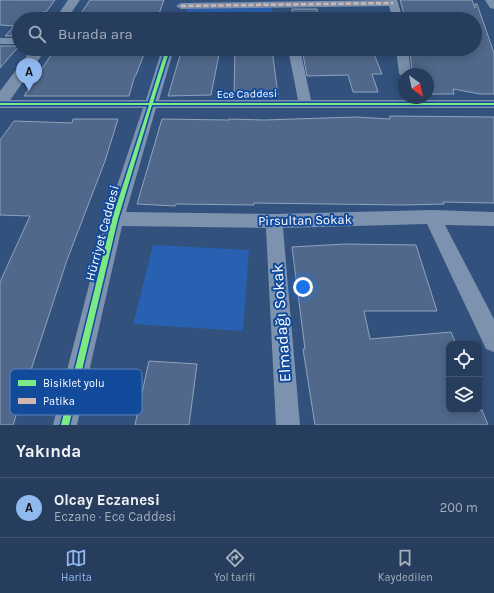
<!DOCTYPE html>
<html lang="tr">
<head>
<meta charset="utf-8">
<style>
	body { margin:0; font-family:Karla,sans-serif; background:#324866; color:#f1f3f6 }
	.controls { position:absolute; right:12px; bottom:12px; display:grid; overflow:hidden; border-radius:8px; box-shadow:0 2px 10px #0003 }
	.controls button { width:36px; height:36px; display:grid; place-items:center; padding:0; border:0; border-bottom:1px solid #425672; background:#263d5d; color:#f1f3f6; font:20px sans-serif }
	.compass { position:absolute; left:398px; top:68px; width:36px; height:36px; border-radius:50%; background:#263d5d; box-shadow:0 2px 10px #0003; rotate:147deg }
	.you { position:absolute; left:303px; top:287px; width:14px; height:14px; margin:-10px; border:3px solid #fff; border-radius:50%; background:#1a73e8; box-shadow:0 0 0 6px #1a73e833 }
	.badge { display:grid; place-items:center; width:26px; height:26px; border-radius:50%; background:#90b9f0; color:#111; font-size:13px; font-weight:700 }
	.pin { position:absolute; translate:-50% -33px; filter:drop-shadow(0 1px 2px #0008) }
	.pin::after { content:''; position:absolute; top:21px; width:14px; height:12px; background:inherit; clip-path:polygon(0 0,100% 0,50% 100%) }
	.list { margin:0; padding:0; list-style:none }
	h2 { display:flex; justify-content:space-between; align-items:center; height:52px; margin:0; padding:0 16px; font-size:17px }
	h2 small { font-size:13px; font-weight:400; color:#a4aebc }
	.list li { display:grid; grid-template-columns:26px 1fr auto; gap:12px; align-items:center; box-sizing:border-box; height:60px; padding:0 16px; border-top:1px solid #425672 }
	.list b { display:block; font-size:15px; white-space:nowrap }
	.list p { margin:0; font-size:13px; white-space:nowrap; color:#a4aebc }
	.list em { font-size:13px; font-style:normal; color:#a4aebc }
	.icon { flex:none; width:22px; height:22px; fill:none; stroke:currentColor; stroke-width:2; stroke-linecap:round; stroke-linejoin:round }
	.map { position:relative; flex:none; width:494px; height:425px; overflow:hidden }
	.search { position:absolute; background:#263d5d; box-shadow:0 2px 10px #0003; left:12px; right:12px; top:12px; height:44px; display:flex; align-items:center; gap:10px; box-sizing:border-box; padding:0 14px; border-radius:22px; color:#a4aebc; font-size:15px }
	.sheet { height:112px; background:#263d5d }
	nav { display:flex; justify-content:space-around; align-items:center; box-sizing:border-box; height:56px; border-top:1px solid #425672; background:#263d5d; font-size:11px; color:#a4aebc }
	nav a { display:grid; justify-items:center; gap:2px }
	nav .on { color:#90b9f0 }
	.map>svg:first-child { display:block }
</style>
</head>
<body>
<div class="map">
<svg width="494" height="425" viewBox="0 0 494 425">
	<rect width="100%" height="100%" fill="#32517c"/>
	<g fill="#2861b2">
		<polygon points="272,8 273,19 186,19 187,9"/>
		<polygon points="153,245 249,250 243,331 133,324"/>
	</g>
	<g fill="#50688b" stroke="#91a3bb">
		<polygon points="0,0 55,0 46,12 42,12 38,19 19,19 19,36 5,36 14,26 0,25"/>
		<polygon points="90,0 164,0 157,19 77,19"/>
		<polygon points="400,0 472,0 475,8 475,4 477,4 494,53 494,94 480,94 453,89 454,94 428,94 428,74 412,74 410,49 437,49 458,51 457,49 475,49 475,19 405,17"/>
		<polygon points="292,9 317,9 318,19 293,19"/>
		<polygon points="0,46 19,46 0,68"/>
		<polygon points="55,49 146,49 136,75 135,75 129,96 24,96"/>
		<polygon points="182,49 220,49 211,95 168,96"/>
		<polygon points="235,49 272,49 278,95 234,95"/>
		<polygon points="302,49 372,49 382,74 372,74 378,92 353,92 348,75 307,76"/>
		<polygon points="390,116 494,117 494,203 443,202 444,204 404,205 254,203 254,205 176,204 175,206 137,204 162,119 229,120 229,119 264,120 356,117 390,119"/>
		<polygon points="73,119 118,119 105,161 67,260 13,425 0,425 0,282 30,216 0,215 0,140 14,121 72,123"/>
		<polygon points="345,244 416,245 437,311 364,311 370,339 451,332 456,344 449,344 449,410 482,410 488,425 315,425 303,349 305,349 292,247"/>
		<polygon points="149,361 197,364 189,425 135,425"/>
	</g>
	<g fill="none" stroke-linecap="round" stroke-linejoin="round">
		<g fill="#7d92af" fill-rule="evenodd">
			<polygon points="397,0 403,19 393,19 389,6 181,9 176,6 181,3"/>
			<rect x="0" y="38" width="19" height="6"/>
			<polygon points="162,49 174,49 159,100 298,100 288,49 300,49 311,100 494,100 494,108 156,108 126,212 274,214 432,210 494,212 494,226 445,225 494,319 494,352 486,349 427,224 283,228 300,425 276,425 266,228 122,226 77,425 53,425 106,219 143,108 0,108 0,100 146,100"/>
			<polygon points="396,49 408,49 411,74 404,74 404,77 399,74"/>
		</g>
		<g fill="#7c91ac" fill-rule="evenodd">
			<polygon points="68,0 80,0 67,19 55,19"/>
			<polygon points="485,0 494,0 494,9 490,8"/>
			<polygon points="32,49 46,49 6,106 0,107 0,91"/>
		</g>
		<polyline stroke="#d1b7ad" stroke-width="2.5" stroke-dasharray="5 2.5" stroke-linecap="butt" points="181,6 393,3"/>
		<defs>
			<polygon id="cycleway" points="166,49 170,49 153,103 494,103 494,105 152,105 118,219 69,425 61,425 112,219 149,105 0,105 0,103 149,103"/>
		</defs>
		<use href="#cycleway" stroke="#134b9c" stroke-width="3"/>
		<use href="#cycleway" fill="#7ce984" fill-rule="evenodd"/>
	</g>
	<g text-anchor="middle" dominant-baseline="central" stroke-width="4" stroke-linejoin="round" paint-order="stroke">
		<g font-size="11" fill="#fff" stroke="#134b9c">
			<text transform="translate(247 94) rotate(-1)">Ece Caddesi</text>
		</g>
		<g font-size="13" fill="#fff" stroke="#134b9c">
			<text transform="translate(305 220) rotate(-1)">Pirsultan Sokak</text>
			<text transform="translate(102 233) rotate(-75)">Hürriyet Caddesi</text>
		</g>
		<g font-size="16" fill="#fff" stroke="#134b9c">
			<text transform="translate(281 323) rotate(-94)">Elmadağı Sokak</text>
		</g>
	</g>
	<rect x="10" y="369" width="132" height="46" rx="6" fill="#134b9c" stroke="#5a81ba" stroke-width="1"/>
	<rect x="18" y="380" width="18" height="6" fill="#7ce984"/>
	<rect x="18" y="398" width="18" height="6" fill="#d1b7ad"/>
	<g font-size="11" fill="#fff">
		<text x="43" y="387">Bisiklet yolu</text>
		<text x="43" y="405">Patika</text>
	</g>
</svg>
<div class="controls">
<button><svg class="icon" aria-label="locate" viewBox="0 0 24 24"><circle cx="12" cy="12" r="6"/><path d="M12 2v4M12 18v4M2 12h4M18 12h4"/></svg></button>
<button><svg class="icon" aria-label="layers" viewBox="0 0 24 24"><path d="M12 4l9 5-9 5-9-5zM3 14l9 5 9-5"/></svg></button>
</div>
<svg class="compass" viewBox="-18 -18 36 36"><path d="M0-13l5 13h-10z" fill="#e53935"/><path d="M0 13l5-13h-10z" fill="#a4aebc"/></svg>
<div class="you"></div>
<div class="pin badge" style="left:29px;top:91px">A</div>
<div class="search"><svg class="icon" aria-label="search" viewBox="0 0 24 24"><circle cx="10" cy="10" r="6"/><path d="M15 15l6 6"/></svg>Burada ara</div>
</div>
<section class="sheet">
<h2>Yakında<small></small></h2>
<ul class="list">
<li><span class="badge">A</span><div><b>Olcay Eczanesi</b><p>Eczane · Ece Caddesi</p></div><em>200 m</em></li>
</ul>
</section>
<nav>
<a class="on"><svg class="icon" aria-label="map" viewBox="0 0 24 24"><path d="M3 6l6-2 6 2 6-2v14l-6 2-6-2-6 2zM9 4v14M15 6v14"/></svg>Harita</a>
<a><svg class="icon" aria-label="directions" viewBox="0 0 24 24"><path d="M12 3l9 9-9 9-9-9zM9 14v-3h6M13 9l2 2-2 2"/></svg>Yol tarifi</a>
<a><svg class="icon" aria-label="saved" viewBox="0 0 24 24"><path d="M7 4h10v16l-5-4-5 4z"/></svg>Kaydedilen</a>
</nav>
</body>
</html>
